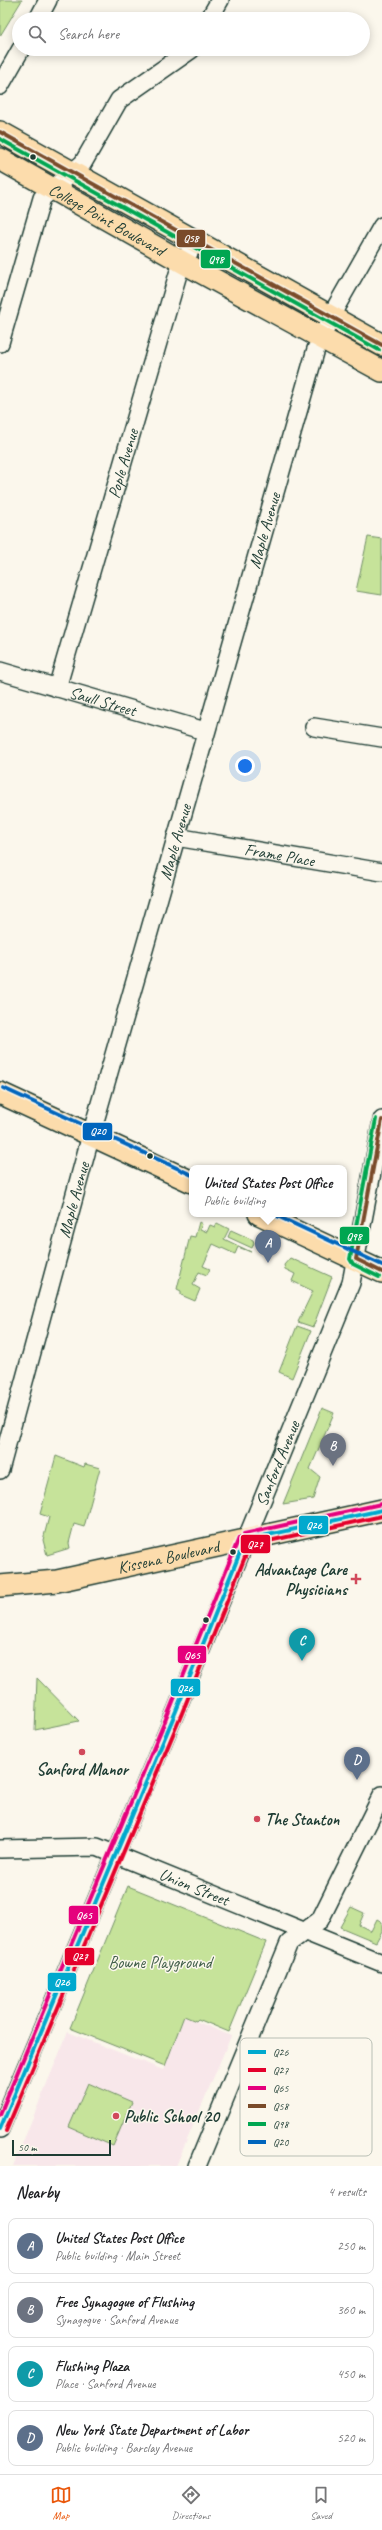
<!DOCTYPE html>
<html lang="en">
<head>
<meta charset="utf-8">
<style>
	body { margin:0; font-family:Caveat,sans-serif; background:#f6f6f6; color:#202124 }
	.scale { position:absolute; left:12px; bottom:10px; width:99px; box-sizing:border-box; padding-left:4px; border:2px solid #1f3d34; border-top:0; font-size:11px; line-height:14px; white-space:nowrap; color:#1f3d34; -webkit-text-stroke:3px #fbf7ec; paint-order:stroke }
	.you { position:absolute; left:245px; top:766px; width:14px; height:14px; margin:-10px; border:3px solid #fff; border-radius:50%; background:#1a73e8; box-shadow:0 0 0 6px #1a73e833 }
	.badge { display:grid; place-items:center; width:26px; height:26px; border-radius:50%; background:#ea580c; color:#fff; font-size:13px; font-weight:700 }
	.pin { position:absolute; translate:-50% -33px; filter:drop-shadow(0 1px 2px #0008) }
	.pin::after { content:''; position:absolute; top:21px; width:14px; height:12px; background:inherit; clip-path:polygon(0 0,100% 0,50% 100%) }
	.popup { position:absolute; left:189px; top:1165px; width:158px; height:52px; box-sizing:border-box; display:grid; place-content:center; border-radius:8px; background:#fff; filter:drop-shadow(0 1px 3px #0005); font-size:13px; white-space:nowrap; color:#757577 }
	.popup b { font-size:15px; color:#202124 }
	.popup::after { content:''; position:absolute; left:50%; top:100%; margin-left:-8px; border:8px solid transparent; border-top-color:#fff }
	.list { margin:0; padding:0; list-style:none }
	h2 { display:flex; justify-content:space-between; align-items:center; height:52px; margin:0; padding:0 16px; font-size:17px }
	h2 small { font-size:13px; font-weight:400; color:#757577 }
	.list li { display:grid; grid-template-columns:26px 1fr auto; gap:12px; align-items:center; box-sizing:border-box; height:56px; margin:0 8px 8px; padding:0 8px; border:1px solid #e0e0e0; border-radius:8px }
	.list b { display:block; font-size:15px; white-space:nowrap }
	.list p { margin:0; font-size:13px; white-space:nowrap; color:#757577 }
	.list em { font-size:13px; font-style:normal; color:#757577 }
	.icon { flex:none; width:22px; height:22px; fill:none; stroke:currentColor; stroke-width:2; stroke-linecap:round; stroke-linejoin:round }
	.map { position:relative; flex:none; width:382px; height:2166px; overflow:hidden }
	.search { position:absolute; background:#fff; box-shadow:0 2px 10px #0003; left:12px; right:12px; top:12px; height:44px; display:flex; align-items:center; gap:10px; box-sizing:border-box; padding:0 14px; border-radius:22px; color:#757577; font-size:15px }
	.sheet { height:308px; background:#fff }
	nav { display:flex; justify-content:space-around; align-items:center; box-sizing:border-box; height:56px; border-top:1px solid #e0e0e0; background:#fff; font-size:11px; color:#757577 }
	nav a { display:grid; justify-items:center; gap:2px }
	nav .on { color:#ea580c }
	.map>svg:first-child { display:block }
</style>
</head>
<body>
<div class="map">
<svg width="382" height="2166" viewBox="0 0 382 2166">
	<rect width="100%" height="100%" fill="#fbf7ec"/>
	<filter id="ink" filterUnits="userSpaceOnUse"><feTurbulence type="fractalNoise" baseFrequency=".025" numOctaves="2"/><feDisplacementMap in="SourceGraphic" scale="8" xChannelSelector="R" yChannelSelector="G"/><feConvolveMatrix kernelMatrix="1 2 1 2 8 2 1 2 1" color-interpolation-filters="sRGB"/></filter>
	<g filter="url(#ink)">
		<polygon fill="#f8e7ea" points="184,2016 231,2036 176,2166 13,2166 68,2032 163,2070"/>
		<g fill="#c6e39a" stroke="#729067">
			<polygon points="0,0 22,0 0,36"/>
			<polygon points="368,537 382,539 382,595 356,591"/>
			<polygon points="199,1222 202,1224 200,1229 207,1232 210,1225 215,1227 217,1223 229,1229 224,1239 251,1252 238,1247 235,1254 213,1244 203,1266 210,1269 207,1275 199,1272 193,1285 200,1289 195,1301 181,1295 181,1291 177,1289 190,1236 195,1237"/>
			<polygon points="231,1230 253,1240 254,1243 252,1248 228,1237"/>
			<polygon points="290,1258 332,1277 313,1327 298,1322 313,1291 292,1281 295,1274 285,1269 284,1265"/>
			<polygon points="297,1326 311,1331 292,1378 279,1372"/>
			<polygon points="322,1408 334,1413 310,1469 320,1477 313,1499 283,1504"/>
			<polygon points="56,1456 84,1467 85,1464 100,1468 84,1527 74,1524 69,1543 70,1548 47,1555 43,1540 49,1517 40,1514"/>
			<polygon points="37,1678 79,1721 35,1730"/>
			<polygon points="128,1886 266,1942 229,2032 198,2019 196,2021 184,2016 165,2066 70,2028"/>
			<polygon points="351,1907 364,1913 359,1925 371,1931 377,1919 382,1922 382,1931 376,1942 340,1927"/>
			<polygon points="88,2083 132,2102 113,2146 69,2127"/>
		</g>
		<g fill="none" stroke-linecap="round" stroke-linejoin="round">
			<defs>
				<g id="minor">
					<polyline points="38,19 48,0"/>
					<polyline points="209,19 220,0"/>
					<polyline points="0,86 21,49"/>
					<polyline points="0,343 42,198 83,163 119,100 192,49"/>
					<path id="s1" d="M0,671L205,731"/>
					<path id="s2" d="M57,688L178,274L195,241"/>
					<polyline points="314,727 382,738"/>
					<path id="s3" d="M176,837L382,872"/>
					<path id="s4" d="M0,1470L91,1135L316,349L337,305L382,226"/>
					<path id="s5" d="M0,1849L97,1847L382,1963"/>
					<path id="s6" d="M0,2129L176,1711L351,1283L382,1120"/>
					<polyline points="197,2166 289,1943 320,1920 382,1795"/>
				</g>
				<g id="major">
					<polyline points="0,132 382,345"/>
					<path id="s7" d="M0,159L184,263L382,371"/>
					<polyline points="0,1093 192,1182"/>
					<polyline points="259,1214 382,1272"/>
					<path id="s8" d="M0,1586L57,1581L382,1510"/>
				</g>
			</defs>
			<use href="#minor" stroke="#1f3d34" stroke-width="20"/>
			<use href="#major" stroke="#1f3d34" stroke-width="24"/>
			<use href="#minor" stroke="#fbf7ec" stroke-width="17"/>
			<use href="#major" stroke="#fcdcac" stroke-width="21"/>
			<defs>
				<g id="bus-1">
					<polyline points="245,1540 382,1510"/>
					<polyline points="0,2129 176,1711 245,1540"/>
				</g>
				<g id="bus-2">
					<polyline points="246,1546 382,1516"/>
					<polyline points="6,2131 182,1713 251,1542"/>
				</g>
				<g id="bus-3">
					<polyline points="244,1534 381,1504"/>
					<polyline points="0,2114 170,1709 239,1538"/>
				</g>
				<g id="bus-4">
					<polyline points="0,132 382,345"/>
					<polyline points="382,1120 356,1259 382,1272"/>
				</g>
				<g id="bus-5">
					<polyline points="0,139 379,350"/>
					<polyline points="376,1119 350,1259 353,1264 379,1277"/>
				</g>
				<g id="bus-6">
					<polyline points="3,1088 192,1175"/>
					<polyline points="273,1214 382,1265"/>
				</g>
			</defs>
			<use href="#bus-1" stroke="#fbf7ec" stroke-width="7"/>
			<use href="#bus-2" stroke="#fbf7ec" stroke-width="7"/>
			<use href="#bus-3" stroke="#fbf7ec" stroke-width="7"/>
			<use href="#bus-4" stroke="#fbf7ec" stroke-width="7"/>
			<use href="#bus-5" stroke="#fbf7ec" stroke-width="7"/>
			<use href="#bus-6" stroke="#fbf7ec" stroke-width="7"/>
			<use href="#bus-1" stroke="#00a9ce" stroke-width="4"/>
			<use href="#bus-2" stroke="#e4002b" stroke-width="4"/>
			<use href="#bus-3" stroke="#e5007d" stroke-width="4"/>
			<use href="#bus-4" stroke="#7a4b2a" stroke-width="4"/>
			<use href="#bus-5" stroke="#00a651" stroke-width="4"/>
			<use href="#bus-6" stroke="#0065bd" stroke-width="4"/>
		</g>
	</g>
	<g fill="#1f3d34" stroke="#fbf7ec" stroke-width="1.5">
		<circle cx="33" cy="157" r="3.5"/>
		<circle cx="150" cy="1156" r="3.5"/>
		<circle cx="233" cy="1552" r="3.5"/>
		<circle cx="206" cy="1620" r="3.5"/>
	</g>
	<g fill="#d1495b" stroke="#fbf7ec" stroke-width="1.5">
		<path d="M354 1573h4v4h4v4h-4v4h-4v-4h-4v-4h4z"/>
		<circle cx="82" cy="1752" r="4"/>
		<circle cx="257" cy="1819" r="4"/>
		<circle cx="116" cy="2116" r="4"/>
	</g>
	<g text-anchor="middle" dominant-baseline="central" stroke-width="3" stroke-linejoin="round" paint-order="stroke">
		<g font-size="17" fill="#1f3d34" stroke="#fbf7ec">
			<text stroke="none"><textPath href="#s7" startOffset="123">College Point Boulevard</textPath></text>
			<text stroke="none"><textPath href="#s2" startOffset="234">Pople Avenue</textPath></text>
			<text stroke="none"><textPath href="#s4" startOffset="976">Maple Avenue</textPath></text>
			<text stroke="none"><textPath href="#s1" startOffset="107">Saull Street</textPath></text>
			<text stroke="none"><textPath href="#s4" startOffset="652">Maple Avenue</textPath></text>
			<text stroke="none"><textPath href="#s3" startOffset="105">Frame Place</textPath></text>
			<text stroke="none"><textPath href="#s4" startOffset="280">Maple Avenue</textPath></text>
			<text stroke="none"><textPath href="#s6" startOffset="721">Sanford Avenue</textPath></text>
			<text stroke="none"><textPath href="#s8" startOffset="171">Kissena Boulevard</textPath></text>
			<text stroke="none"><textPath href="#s5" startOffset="202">Union Street</textPath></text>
		</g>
		<g font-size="17" font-weight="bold" fill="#1f3d34" stroke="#fbf7ec" text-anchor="start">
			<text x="347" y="1569" text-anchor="end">Advantage Care<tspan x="347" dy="20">Physicians</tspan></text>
			<text x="82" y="1769" text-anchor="middle">Sanford Manor</text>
			<text x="265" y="1819">The Stanton</text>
			<text x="124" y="2116">Public School 20</text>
		</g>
		<g font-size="17" fill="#405e48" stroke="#fbf7ec">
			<text x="160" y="1962">Bowne Playground</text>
		</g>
	</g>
	<rect x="240" y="2038" width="132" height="118" rx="6" fill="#fbf7ec" stroke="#b9bfb5" stroke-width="1"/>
	<rect x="248" y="2050" width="18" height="4" fill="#00a9ce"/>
	<rect x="248" y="2068" width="18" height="4" fill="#e4002b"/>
	<rect x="248" y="2086" width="18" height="4" fill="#e5007d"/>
	<rect x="248" y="2104" width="18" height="4" fill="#7a4b2a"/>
	<rect x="248" y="2122" width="18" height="4" fill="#00a651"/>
	<rect x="248" y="2140" width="18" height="4" fill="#0065bd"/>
	<g font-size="11" fill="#1f3d34">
		<text x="273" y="2056">Q26</text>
		<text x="273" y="2074">Q27</text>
		<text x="273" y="2092">Q65</text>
		<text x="273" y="2110">Q58</text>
		<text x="273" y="2128">Q98</text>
		<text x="273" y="2146">Q20</text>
	</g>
	<g stroke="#fbf7ec" stroke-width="1.5">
		<rect x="176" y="229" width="30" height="19" rx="4" fill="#7a4b2a"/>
		<rect x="200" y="249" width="31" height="20" rx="4" fill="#00a651"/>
		<rect x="82" y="1122" width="31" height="19" rx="4" fill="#0065bd"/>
		<rect x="339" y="1226" width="31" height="19" rx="4" fill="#00a651"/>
		<rect x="298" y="1515" width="31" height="20" rx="4" fill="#00a9ce"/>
		<rect x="240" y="1534" width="31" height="20" rx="4" fill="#e4002b"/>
		<rect x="177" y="1645" width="30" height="19" rx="4" fill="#e5007d"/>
		<rect x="170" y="1678" width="31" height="19" rx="4" fill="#00a9ce"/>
		<rect x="68" y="1905" width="31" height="20" rx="4" fill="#e5007d"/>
		<rect x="64" y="1947" width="31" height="19" rx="4" fill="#e4002b"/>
		<rect x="47" y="1972" width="30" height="20" rx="4" fill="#00a9ce"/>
	</g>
	<g font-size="11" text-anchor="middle" font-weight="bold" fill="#fff">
		<text x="191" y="242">Q58</text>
		<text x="216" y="263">Q98</text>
		<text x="98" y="1135">Q20</text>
		<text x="354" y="1240">Q98</text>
		<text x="314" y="1529">Q26</text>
		<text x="255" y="1548">Q27</text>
		<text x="192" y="1659">Q65</text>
		<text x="185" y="1692">Q26</text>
		<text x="84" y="1919">Q65</text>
		<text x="80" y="1960">Q27</text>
		<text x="62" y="1986">Q26</text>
	</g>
</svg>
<div class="scale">50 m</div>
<div class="you"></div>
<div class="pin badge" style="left:268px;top:1263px;background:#5c6f8a">A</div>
<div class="popup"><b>United States Post Office</b>Public building</div>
<div class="pin badge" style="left:333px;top:1466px;background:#6b7280">B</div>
<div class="pin badge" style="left:302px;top:1661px;background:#0f9aa8">C</div>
<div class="pin badge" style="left:357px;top:1780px;background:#5c6f8a">D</div>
<div class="search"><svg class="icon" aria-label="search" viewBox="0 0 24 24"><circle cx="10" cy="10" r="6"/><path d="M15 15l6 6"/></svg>Search here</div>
</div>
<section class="sheet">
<h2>Nearby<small>4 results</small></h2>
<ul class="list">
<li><span class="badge" style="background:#5c6f8a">A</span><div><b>United States Post Office</b><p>Public building · Main Street</p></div><em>250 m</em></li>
<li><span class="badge" style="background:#6b7280">B</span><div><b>Free Synagogue of Flushing</b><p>Synagogue · Sanford Avenue</p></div><em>360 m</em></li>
<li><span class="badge" style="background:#0f9aa8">C</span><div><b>Flushing Plaza</b><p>Place · Sanford Avenue</p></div><em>450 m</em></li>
<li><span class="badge" style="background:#5c6f8a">D</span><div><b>New York State Department of Labor</b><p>Public building · Barclay Avenue</p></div><em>520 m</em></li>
</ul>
</section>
<nav>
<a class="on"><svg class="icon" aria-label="map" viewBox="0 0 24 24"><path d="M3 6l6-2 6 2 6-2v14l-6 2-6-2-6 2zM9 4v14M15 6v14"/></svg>Map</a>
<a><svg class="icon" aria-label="directions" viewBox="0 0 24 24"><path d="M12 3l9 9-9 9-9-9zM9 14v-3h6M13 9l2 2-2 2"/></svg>Directions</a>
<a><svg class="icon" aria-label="saved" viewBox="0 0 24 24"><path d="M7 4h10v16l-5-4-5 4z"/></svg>Saved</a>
</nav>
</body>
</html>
